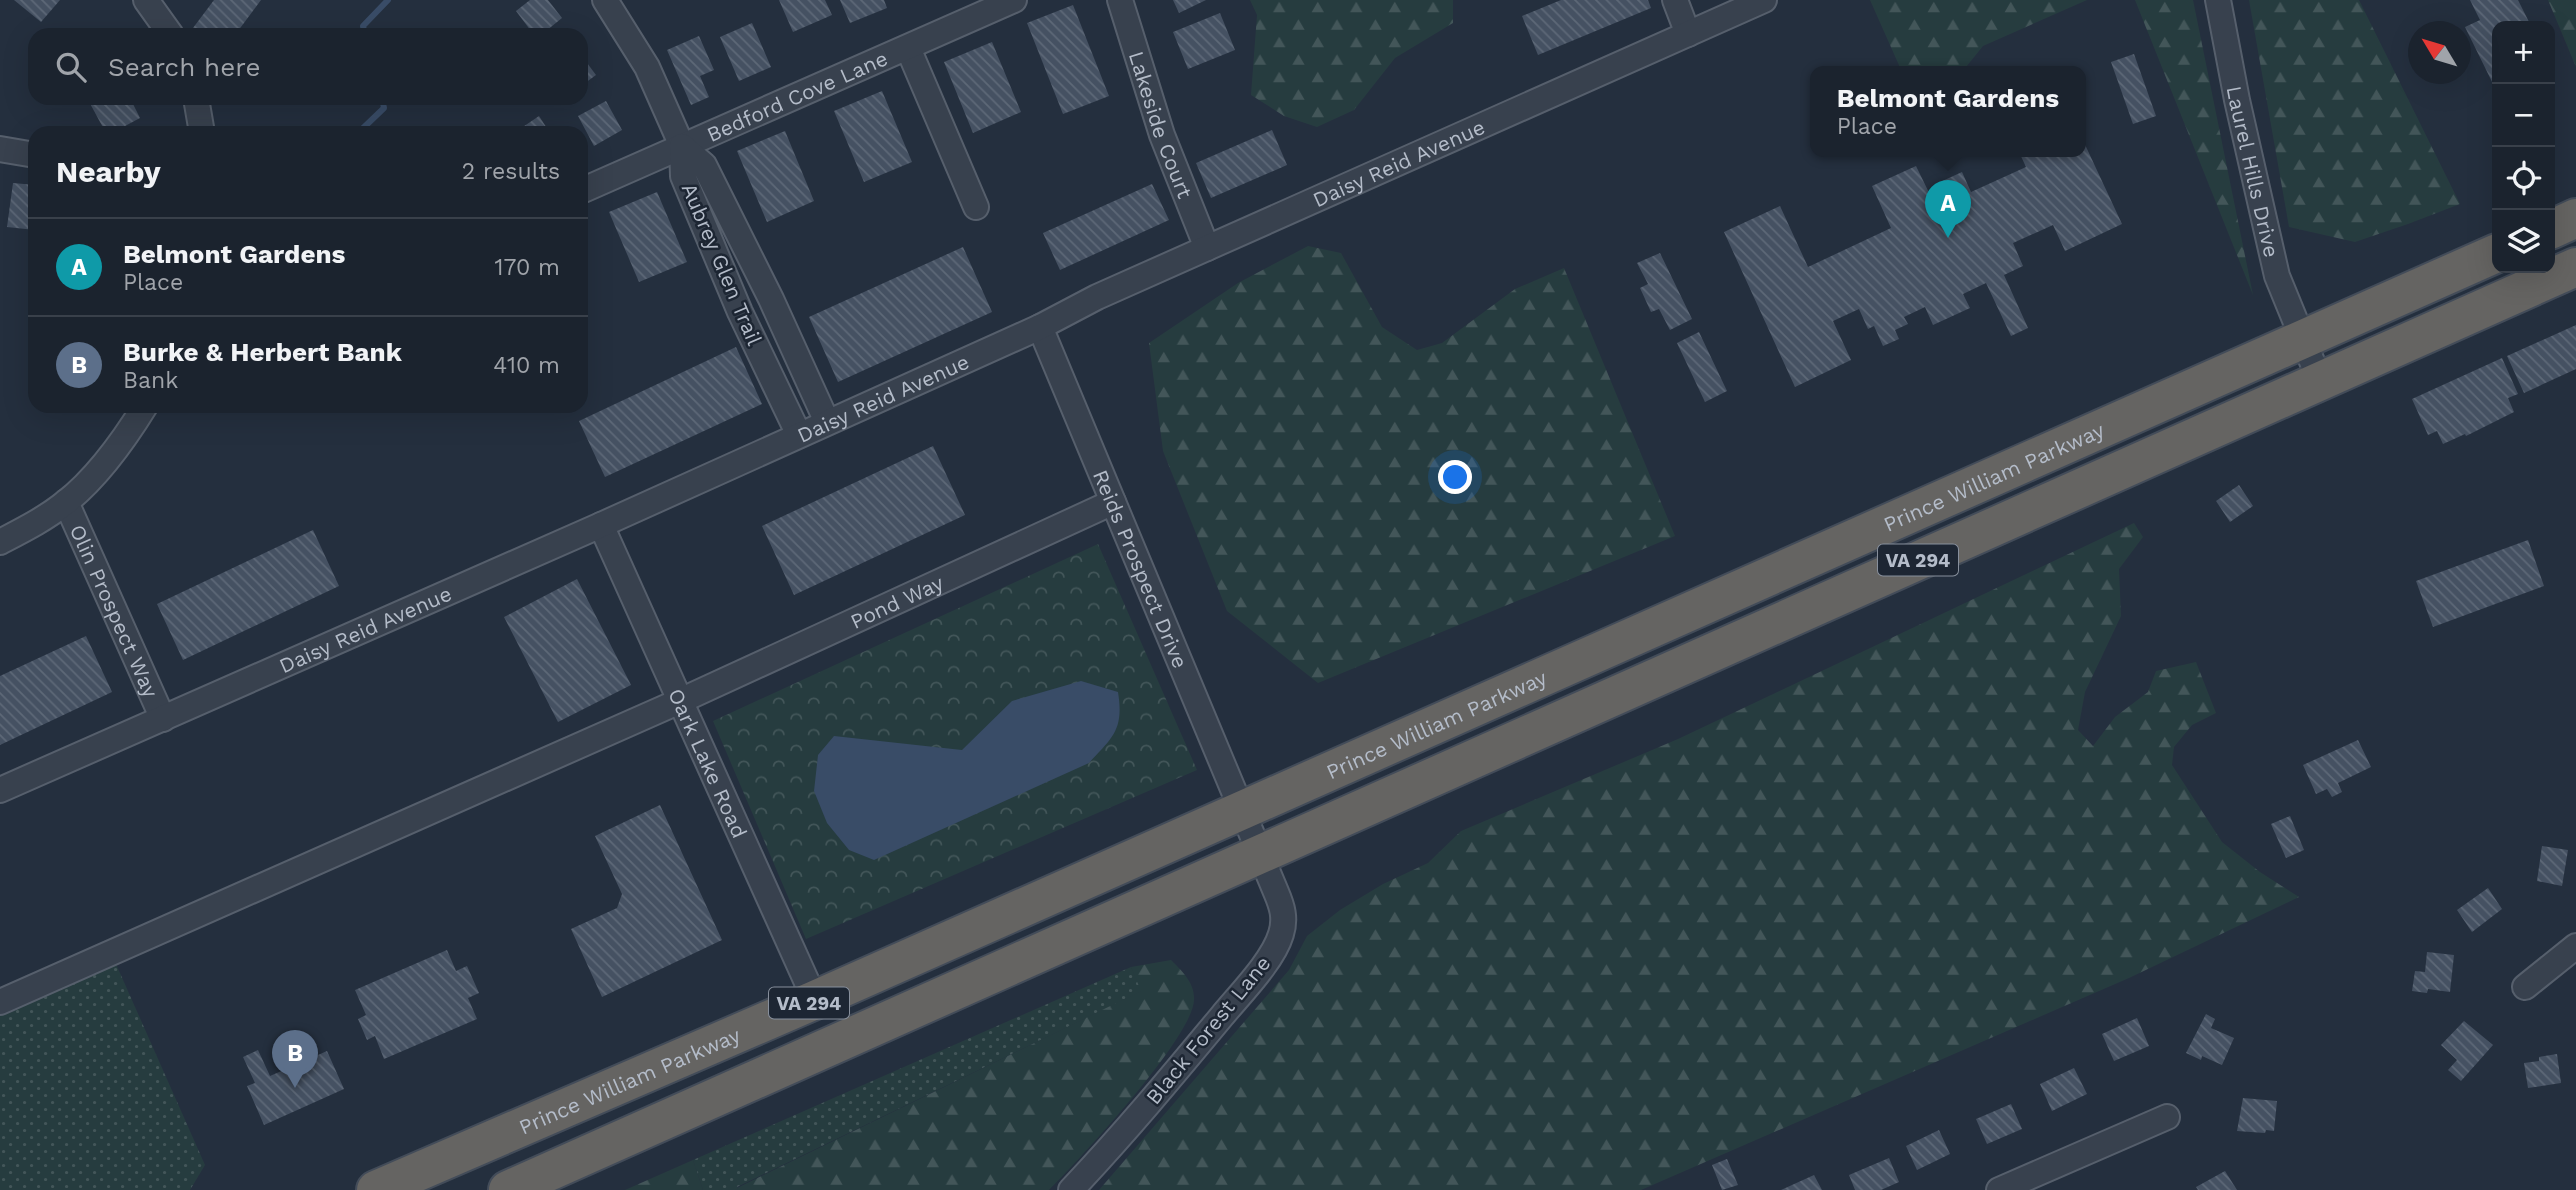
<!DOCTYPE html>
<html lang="en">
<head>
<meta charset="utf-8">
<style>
	body { margin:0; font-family:"Work Sans",sans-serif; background:#282f3a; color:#f1f3f6 }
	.controls { position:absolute; right:21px; top:21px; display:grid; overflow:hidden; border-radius:14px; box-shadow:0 7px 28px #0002 }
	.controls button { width:63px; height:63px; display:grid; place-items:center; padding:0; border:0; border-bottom:2px solid #39404a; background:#1b232e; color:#f1f3f6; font:35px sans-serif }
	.compass { position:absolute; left:2408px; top:21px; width:63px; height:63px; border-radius:50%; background:#1b232e; box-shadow:0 7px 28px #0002; rotate:308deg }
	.you { position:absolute; left:1456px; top:478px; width:24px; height:24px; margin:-18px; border:5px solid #fff; border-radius:50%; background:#1a73e8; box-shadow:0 0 0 10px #1a73e833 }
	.badge { display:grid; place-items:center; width:46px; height:46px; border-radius:50%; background:#8ab4f8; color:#fff; font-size:23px; font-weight:700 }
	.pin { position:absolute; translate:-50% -58px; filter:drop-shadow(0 2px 4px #0008) }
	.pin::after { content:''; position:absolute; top:37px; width:24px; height:21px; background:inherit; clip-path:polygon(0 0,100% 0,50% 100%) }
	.popup { position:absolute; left:1810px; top:66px; width:276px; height:91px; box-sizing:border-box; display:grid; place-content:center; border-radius:14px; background:#1b232e; filter:drop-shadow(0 2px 5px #0005); font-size:23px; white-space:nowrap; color:#a0a4aa }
	.popup b { font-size:26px; color:#f1f3f6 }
	.popup::after { content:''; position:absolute; left:50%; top:100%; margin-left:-14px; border:14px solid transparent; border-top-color:#1b232e }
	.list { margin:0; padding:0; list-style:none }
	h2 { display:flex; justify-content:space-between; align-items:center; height:91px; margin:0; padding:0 28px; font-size:30px }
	h2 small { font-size:23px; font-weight:400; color:#a0a4aa }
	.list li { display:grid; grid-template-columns:46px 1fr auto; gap:21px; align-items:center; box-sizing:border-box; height:98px; padding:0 28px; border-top:2px solid #39404a }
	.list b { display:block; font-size:26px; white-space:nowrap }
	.list p { margin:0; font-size:23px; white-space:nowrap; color:#a0a4aa }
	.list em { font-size:23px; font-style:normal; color:#a0a4aa }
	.icon { flex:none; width:38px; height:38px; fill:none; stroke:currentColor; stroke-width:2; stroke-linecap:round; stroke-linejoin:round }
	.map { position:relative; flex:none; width:2576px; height:1190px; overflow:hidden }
	.search { position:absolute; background:#1b232e; box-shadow:0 7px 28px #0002; left:28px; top:28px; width:560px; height:77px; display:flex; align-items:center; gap:18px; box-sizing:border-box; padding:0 24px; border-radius:21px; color:#a0a4aa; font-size:26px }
	.panel { position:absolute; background:#1b232e; box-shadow:0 7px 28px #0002; left:28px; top:126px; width:560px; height:287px; border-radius:21px }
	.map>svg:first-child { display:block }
</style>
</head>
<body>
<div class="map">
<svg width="2576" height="1190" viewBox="0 0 2576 1190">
	<defs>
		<pattern id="grass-dots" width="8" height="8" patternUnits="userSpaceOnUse" patternTransform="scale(1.75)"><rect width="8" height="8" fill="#263c3f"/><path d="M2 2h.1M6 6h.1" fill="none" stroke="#435659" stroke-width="1.8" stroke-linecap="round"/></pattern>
		<pattern id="forest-firs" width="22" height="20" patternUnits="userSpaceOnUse" patternTransform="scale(1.75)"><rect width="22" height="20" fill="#263c3f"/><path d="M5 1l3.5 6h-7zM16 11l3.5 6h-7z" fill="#435659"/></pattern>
		<pattern id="park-crowns" width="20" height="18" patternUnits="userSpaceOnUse" patternTransform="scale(1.75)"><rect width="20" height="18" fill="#263c3f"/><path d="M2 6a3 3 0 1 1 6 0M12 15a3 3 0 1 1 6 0" fill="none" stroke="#435659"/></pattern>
		<pattern id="building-back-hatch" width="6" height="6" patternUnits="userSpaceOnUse" patternTransform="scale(1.75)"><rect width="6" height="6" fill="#455162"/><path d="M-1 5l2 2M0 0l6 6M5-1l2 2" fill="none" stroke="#5d6877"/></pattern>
	</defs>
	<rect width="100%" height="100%" fill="#242f3e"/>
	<g fill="url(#grass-dots)">
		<polygon points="116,964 205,1165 190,1190 0,1190 0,1015"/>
		<polygon points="1131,967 1142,991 737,1187 738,1190 703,1190 693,1160"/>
	</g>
	<g fill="url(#forest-firs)">
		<polygon points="1250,0 1453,0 1453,23 1395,58 1354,110 1317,127 1284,116 1251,95 1257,15"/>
		<polygon points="1870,0 2087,0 1983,46 1962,72 1902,72"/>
		<polygon points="2135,0 2193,0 2253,295"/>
		<polygon points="2249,0 2359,0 2460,204 2408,224 2355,242 2289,227"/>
		<polygon points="2548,0 2576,0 2576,67"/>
		<polygon points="1308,246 1341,253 1382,327 1417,350 1442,343 1515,289 1564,268 1675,536 1318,683 1227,611 1163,451 1149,343 1238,283"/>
		<polygon points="2134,523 2143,537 2119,569 2121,616 2085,692 2078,730 2093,746 2115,717 2148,692 2156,671 2196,662 2216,713 2192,725 2174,747 2172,765 2222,842 2260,872 2299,897 2129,978 1641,1190 1099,1190 1289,970 1307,936 1340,910 1383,884 1428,863 1461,831 1678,739"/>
		<path d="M1171,960C1182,971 1195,983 1194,1000C1193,1037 1079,1160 1049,1190H738L737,1188L1141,991L1131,967Z"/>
		<polygon points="693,1160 703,1190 625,1190"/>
	</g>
	<polygon fill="url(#park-crowns)" points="1098,544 1197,770 806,939 713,721"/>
	<path fill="#394c67" d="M1081,681L1118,692C1124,730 1113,737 1089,763L874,860L849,850L827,823L814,791L818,755L834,736L962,750L1012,701Z"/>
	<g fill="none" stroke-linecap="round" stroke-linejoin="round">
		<g stroke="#394c67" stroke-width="6">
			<polyline points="365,35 363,26 388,0"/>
			<polyline points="358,133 384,108 382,98"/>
		</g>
	</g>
	<g fill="url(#building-back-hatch)">
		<polygon points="14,0 60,0 41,22"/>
		<polygon points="214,0 261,0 235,35 202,35 193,28"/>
		<polygon points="530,0 548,0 562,18 541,35 534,35 516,11"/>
		<polygon points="779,0 825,0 832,15 793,32"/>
		<polygon points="840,0 884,0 887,8 850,23"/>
		<polygon points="1173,0 1206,0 1179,13"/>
		<polygon points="1561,0 1648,0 1651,8 1538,55 1522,16"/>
		<polygon points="2470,0 2518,0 2531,26 2497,26 2497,92 2465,27 2480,20"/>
		<polygon points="1073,5 1109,96 1063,114 1027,23"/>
		<polygon points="1220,13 1235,50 1188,69 1173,32"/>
		<polygon points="752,23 771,67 739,81 720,37"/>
		<polygon points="699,36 714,70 700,76 709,97 691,105 667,50"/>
		<polygon points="992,42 1021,112 973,133 944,62"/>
		<polygon points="2134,54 2156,116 2133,124 2111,62"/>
		<polygon points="581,55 596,75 581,86"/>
		<polygon points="882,91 912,162 864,182 834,111"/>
		<polygon points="87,98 130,98 140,118 112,133 106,133"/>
		<polygon points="606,101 622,130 594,146 578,116"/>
		<polygon points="539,116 550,133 514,133"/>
		<polygon points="1272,130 1287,165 1211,198 1196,163"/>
		<polygon points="785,131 814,201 767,222 737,151"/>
		<polygon points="2081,136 2122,224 2065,251 2053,225 2013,243 2023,266 2004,275 2028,328 2011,336 1986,283 1963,294 1970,308 1933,325 1925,307 1904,317 1908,324 1895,330 1899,339 1883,346 1874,326 1868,329 1859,309 1833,321 1851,360 1795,387 1724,232 1780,206 1808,267 1891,228 1872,186 1916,166 1936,207 1947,203 1938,183 1962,172 1971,192 2026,167 2019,152 2081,152"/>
		<polygon points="13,183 35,185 35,230 7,227"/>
		<polygon points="1152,184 1169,220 1060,270 1043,233"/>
		<polygon points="657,192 687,262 639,282 609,212"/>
		<polygon points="963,247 992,312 838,382 809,317"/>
		<polygon points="1660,253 1692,319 1670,330 1659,309 1651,312 1640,288 1648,284 1637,263"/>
		<polygon points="2576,325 2576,369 2524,393 2507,356"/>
		<polygon points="1699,332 1727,391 1705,402 1677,343"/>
		<polygon points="736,347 762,404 605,477 579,421"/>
		<polygon points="2502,358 2518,394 2508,398 2514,412 2466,436 2465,434 2443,444 2437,431 2428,435 2412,399"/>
		<polygon points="933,446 965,515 794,595 762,526"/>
		<polygon points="2239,485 2253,506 2230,522 2216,501"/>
		<polygon points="313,530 339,586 183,660 157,604"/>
		<polygon points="2528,540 2544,586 2433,627 2416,581"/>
		<polygon points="577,579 631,685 558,722 504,617"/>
		<polygon points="86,636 112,692 0,745 0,676"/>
		<polygon points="2358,740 2371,767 2338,783 2342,792 2332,797 2327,789 2316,794 2303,765"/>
		<polygon points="660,805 722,940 602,997 571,929 617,908 622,894 595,836"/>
		<polygon points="2290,816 2304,850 2286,858 2271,824"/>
		<polygon points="2542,846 2568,850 2562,886 2537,881"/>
		<polygon points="2488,888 2502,909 2472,932 2457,910"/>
		<polygon points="447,950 456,971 467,966 479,993 468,998 477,1019 384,1059 375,1036 367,1040 358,1019 366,1015 355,990"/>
		<polygon points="2427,952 2454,955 2450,992 2428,989 2427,993 2412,991 2415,971 2425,972"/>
		<polygon points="2206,1014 2215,1019 2211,1028 2234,1038 2222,1065 2202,1056 2201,1060 2186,1053"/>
		<polygon points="2137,1018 2149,1046 2114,1061 2102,1034"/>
		<polygon points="2464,1021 2493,1045 2461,1081 2448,1070 2457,1060 2441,1045"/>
		<polygon points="258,1050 270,1076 327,1051 344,1089 264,1125 247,1086 255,1083 243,1057"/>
		<polygon points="2557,1054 2561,1083 2528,1088 2524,1063 2539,1061 2539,1057"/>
		<polygon points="2074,1068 2087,1094 2052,1111 2040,1084"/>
		<polygon points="2243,1098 2277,1101 2274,1131 2266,1130 2265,1133 2237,1131"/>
		<polygon points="2011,1104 2022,1129 1987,1144 1976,1119"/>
		<polygon points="1939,1130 1950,1154 1917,1170 1906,1146"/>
		<polygon points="1889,1158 1899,1182 1881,1190 1855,1190 1849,1175"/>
		<polygon points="1727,1159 1738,1185 1722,1190 1712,1165"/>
		<polygon points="2225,1171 2237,1190 2198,1190 2196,1187"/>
		<polygon points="1814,1175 1822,1190 1781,1190"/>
	</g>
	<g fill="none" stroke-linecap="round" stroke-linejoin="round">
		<defs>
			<g id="minor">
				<polyline points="146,0 171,35"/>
				<polyline points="605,0 647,67 682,146"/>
				<path id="s1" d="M1120,0L1162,135L1207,248"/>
				<polyline points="1675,0 1688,34"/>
				<path id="s2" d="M2218,0L2237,100L2277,276L2320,381"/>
				<polyline points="908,48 976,207"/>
				<polyline points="196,98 202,133"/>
				<polyline points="0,149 35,155"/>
				<path id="s3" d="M581,191L1014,0"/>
				<path id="s4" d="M1040,327L1276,892C1282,906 1286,918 1281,934C1273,961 1240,994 1222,1016C1173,1075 1124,1134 1071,1190"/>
				<polyline points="799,435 740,312 683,176 682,146 704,165 771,299 827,422"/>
				<path id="s5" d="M66,502L163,719"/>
				<path id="s6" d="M601,525L815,1000"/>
				<path d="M0,542C23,530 45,519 65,503C97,478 124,440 145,406"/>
				<path id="s7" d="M0,790L601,525L1040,327L1097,297L1764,0"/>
				<polyline points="2525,987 2576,946"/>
				<path id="s8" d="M0,1002L680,701L1113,502"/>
				<polyline points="1999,1190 2167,1117"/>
			</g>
			<g id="trunk">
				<polyline points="2550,230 2576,218"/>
				<path id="s9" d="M376,1190L815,1000L2497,253"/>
				<polyline points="508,1190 2576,267"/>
			</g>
		</defs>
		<use href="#minor" stroke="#565f6c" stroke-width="28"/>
		<use href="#trunk" stroke="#434c59" stroke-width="42"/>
		<use href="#minor" stroke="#38414e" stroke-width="24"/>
		<use href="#trunk" stroke="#656462" stroke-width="38"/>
	</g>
	<g text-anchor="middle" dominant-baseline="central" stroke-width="5" stroke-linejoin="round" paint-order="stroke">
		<g fill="#1d2633" stroke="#878f9c" stroke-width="2">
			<rect x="1878" y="544.5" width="80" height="31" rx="5"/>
			<rect x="769" y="987.5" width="80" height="31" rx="5"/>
		</g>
		<g font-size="19" font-weight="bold" fill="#b4bcc9">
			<text x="1918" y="560">VA 294</text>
			<text x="809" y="1003">VA 294</text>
		</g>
		<g font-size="21" fill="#b4bcc9" stroke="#1d2633">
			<text stroke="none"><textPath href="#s3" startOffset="236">Bedford Cove Lane</textPath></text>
			<text stroke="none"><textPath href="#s1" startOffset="131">Lakeside Court</textPath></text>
			<text stroke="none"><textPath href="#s7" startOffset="1533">Daisy Reid Avenue</textPath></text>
			<text stroke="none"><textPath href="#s2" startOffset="175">Laurel Hills Drive</textPath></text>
			<text transform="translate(722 264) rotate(67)">Aubrey Glen Trail</text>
			<text stroke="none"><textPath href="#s7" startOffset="966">Daisy Reid Avenue</textPath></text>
			<text stroke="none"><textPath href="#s9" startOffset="1768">Prince William Parkway</textPath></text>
			<text stroke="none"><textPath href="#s4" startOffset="262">Reids Prospect Drive</textPath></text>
			<text stroke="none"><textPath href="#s8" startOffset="982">Pond Way</textPath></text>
			<text stroke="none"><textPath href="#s5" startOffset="119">Olin Prospect Way</textPath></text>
			<text stroke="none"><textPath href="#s7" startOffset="399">Daisy Reid Avenue</textPath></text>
			<text stroke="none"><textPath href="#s9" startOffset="1158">Prince William Parkway</textPath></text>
			<text stroke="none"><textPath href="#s6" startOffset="261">Oark Lake Road</textPath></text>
			<text transform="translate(1208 1030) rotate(-51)">Black Forest Lane</text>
			<text stroke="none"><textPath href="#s9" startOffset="276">Prince William Parkway</textPath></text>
		</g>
	</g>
</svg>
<div class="controls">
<button>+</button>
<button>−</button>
<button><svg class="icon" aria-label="locate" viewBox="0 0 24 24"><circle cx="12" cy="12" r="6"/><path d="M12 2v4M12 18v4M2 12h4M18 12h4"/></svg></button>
<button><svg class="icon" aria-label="layers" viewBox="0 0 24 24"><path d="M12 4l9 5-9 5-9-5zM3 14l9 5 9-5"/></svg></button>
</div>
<svg class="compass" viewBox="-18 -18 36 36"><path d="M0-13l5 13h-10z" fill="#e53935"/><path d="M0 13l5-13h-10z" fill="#a0a4aa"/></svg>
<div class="you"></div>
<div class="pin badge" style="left:1948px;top:238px;background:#0f9aa8">A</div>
<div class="popup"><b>Belmont Gardens</b>Place</div>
<div class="pin badge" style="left:295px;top:1088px;background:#5c6f8a">B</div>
<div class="search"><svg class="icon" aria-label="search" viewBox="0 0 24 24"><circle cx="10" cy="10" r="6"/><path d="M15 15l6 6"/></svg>Search here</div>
<section class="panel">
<h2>Nearby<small>2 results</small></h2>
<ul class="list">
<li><span class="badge" style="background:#0f9aa8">A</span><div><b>Belmont Gardens</b><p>Place</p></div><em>170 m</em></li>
<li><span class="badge" style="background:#5c6f8a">B</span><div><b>Burke &amp; Herbert Bank</b><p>Bank</p></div><em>410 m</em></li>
</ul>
</section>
</div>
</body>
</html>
